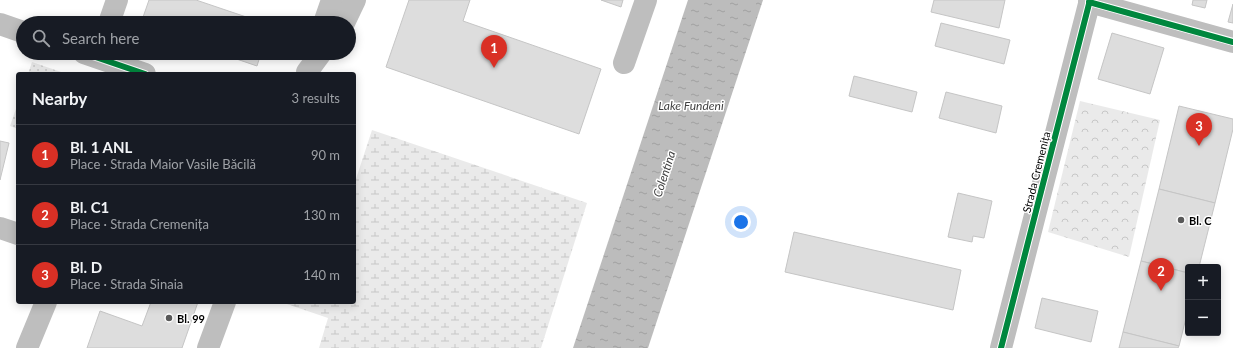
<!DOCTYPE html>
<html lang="en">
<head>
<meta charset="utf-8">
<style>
	body { margin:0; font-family:Lato,sans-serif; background:#242831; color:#f1f3f6 }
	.controls { position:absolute; right:12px; bottom:12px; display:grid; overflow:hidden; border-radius:4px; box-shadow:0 2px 10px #0003 }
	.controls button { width:36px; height:36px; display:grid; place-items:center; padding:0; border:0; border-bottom:1px solid #363941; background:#171b24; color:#f1f3f6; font:20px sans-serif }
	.you { position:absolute; left:741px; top:222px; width:14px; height:14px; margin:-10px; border:3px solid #fff; border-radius:50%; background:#1a73e8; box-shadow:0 0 0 6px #1a73e833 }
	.badge { display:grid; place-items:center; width:26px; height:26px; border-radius:50%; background:#d93025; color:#fff; font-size:13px; font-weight:700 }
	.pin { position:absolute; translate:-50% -33px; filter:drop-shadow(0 1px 2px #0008) }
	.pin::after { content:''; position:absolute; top:21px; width:14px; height:12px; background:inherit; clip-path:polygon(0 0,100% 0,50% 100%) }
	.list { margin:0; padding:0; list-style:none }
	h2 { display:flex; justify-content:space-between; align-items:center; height:52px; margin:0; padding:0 16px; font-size:17px }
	h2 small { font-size:13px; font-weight:400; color:#9ea1a6 }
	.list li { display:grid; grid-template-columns:26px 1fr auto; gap:12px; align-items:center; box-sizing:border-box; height:60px; padding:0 16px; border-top:1px solid #363941 }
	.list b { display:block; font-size:15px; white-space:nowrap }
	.list p { margin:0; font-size:13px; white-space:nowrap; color:#9ea1a6 }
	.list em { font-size:13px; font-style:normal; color:#9ea1a6 }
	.icon { flex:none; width:22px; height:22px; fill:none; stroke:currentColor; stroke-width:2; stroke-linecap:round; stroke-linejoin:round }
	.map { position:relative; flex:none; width:1233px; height:348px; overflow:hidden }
	.search { position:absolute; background:#171b24; box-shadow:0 2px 10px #0003; left:16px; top:16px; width:340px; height:44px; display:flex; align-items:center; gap:10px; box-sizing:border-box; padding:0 14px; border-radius:22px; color:#9ea1a6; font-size:15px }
	.panel { position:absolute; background:#171b24; box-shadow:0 2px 10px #0003; left:16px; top:72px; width:340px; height:232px; border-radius:4px }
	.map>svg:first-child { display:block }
</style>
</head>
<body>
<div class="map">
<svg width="1233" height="348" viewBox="0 0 1233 348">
	<defs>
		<pattern id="forest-crowns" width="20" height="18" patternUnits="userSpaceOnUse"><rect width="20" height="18" fill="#eaeaea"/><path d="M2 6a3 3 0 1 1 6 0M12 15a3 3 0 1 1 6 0" fill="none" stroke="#c7c7c7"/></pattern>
		<pattern id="wetland-marsh" width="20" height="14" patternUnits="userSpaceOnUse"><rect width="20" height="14" fill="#eaeaea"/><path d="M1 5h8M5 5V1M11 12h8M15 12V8" fill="none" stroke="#c7c7c7"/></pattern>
		<pattern id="park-dots" width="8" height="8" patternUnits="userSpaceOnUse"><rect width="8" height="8" fill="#eaeaea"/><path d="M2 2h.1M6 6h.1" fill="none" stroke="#c7c7c7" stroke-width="1.8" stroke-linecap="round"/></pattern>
		<pattern id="water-ripples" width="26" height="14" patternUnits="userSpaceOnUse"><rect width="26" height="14" fill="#bcbcbc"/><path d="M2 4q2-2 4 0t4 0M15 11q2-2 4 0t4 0" fill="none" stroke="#a0a0a0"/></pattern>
	</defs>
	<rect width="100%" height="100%" fill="#fff"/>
	<polygon fill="url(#forest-crowns)" points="1080,101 1160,120 1129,257 1048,232"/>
	<polygon fill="url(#wetland-marsh)" points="372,130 587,203 541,348 319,348 328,318 281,302 354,302 354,185"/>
	<g fill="url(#park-dots)">
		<polygon points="32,62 67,74 28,74"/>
		<polygon points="18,103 18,129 10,126"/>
	</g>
	<polygon fill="url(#water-ripples)" points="688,0 763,0 648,348 573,348"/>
	<g fill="#ddd" stroke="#c5c5c5">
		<polygon points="149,0 196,0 264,23 141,23"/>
		<polygon points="409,0 470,0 463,21 601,69 579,134 386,67"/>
		<polygon points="601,0 623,0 621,7"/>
		<polygon points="934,0 1005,0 999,28 931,12"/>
		<polygon points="1193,0 1207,0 1205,8 1192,5"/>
		<polygon points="1233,4 1233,23 1228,22"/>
		<polygon points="941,23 1010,40 1004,64 935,46"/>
		<polygon points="1112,33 1164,48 1150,94 1098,79"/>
		<polygon points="219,53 261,53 257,66"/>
		<polygon points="854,76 917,92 912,112 849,96"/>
		<polygon points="946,92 1002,106 996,133 939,118"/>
		<polygon points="1179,106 1233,119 1233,129 1215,203 1159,189"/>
		<polygon points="0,141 9,143 0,180"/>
		<polygon points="1159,189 1215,203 1199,267 1188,267 1188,273 1141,261"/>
		<polygon points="958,193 992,201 984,238 973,236 972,242 948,237"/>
		<polygon points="794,232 961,270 953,310 785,272"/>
		<polygon points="1141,261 1188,273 1188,310 1179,346 1123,332"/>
		<polygon points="1042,298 1098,311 1091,342 1035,328"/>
		<polygon points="151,302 198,302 182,348 87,348 100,311 142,326"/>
		<polygon points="1123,332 1179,346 1178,348 1119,348"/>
	</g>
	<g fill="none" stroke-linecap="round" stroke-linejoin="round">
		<g stroke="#bebebe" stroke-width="22">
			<polyline points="1089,2 1233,42"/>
			<polyline points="109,23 117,0"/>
			<polyline points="324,23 332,0"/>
			<polyline points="344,23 355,0"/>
			<polyline points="0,24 23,32"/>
			<polyline points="84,53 145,74"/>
			<polyline points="624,63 646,0"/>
			<polyline points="307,72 321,53"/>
			<polyline points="0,228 18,234"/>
			<polyline points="27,348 46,302"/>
			<polyline points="208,348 225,302"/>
			<polyline points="1001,348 1090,0"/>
		</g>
		<defs>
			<g id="cycleway">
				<polyline points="1089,2 1233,42"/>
				<polyline points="84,53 145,74"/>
				<polyline points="1001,348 1090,0"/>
			</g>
		</defs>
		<use href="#cycleway" stroke="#fff" stroke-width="8"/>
		<use href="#cycleway" stroke="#00873e" stroke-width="6"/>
	</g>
	<g fill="#595959" stroke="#fff" stroke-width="1.5">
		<circle cx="1181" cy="220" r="4"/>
		<circle cx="169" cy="318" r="4"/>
	</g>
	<g text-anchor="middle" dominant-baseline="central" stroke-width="3" stroke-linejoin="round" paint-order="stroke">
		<g font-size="11" fill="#000" stroke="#fff">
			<text transform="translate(1036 172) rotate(-76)">Strada Cremenița</text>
		</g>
		<g font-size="11" font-weight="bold" fill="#000" stroke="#fff" text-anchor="start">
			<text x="1189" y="220">Bl. C</text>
			<text x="177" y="318">Bl. 99</text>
		</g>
		<g font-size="12" font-style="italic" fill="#414141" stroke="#fff">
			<text x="691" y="105">Lake Fundeni</text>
			<text transform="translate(664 174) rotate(-72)">Colentina</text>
		</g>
	</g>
</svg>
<div class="controls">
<button>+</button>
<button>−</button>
</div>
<div class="you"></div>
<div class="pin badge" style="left:494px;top:68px">1</div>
<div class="pin badge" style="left:1161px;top:291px">2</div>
<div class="pin badge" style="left:1199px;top:146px">3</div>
<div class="search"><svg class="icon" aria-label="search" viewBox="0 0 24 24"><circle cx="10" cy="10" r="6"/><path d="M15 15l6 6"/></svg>Search here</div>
<section class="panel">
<h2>Nearby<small>3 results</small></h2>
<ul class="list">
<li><span class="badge">1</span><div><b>Bl. 1 ANL</b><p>Place · Strada Maior Vasile Băcilă</p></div><em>90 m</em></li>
<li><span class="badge">2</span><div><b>Bl. C1</b><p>Place · Strada Cremenița</p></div><em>130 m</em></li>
<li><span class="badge">3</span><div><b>Bl. D</b><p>Place · Strada Sinaia</p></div><em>140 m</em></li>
</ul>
</section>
</div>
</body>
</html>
